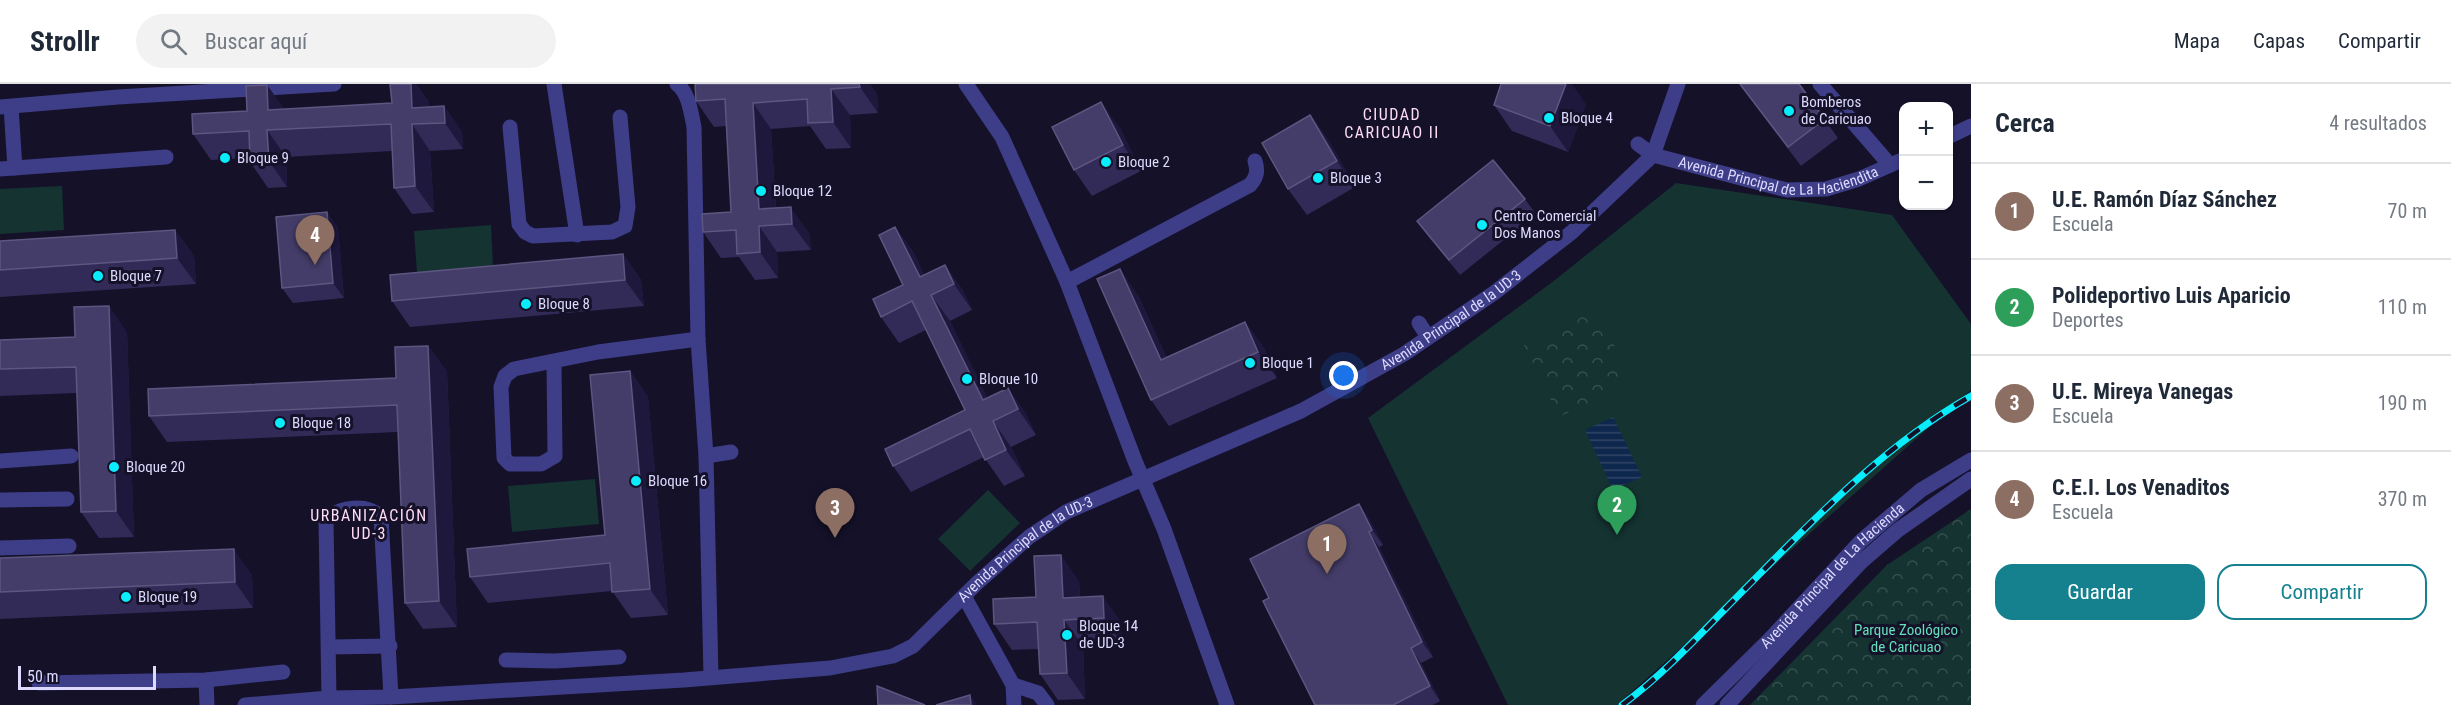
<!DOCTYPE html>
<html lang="es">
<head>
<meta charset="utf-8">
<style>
	body { margin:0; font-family:"Roboto Condensed",sans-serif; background:#f2f2f3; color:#1f2937 }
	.controls { position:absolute; right:18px; top:18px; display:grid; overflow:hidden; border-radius:12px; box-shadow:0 2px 4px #0004 }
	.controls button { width:54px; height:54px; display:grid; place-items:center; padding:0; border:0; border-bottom:2px solid #e0e1e3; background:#fff; color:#1f2937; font:30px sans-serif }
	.scale { position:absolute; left:18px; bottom:15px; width:138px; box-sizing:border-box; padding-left:6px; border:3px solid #dddafe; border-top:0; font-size:16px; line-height:21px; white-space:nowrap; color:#dddafe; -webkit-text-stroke:4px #141129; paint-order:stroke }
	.you { position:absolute; left:1344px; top:292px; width:21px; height:21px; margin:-15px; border:4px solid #fff; border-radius:50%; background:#1a73e8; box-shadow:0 0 0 9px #1a73e833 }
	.badge { display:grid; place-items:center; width:39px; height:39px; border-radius:50%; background:#15818f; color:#fff; font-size:20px; font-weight:700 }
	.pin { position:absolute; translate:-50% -50px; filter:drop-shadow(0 2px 3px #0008) }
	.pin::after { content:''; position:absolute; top:32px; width:21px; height:18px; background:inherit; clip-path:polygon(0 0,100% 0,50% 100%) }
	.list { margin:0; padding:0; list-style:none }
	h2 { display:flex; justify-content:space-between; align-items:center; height:78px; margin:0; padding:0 24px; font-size:26px }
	h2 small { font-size:20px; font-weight:400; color:#747a83 }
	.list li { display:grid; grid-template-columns:39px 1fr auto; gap:18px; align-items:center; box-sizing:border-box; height:96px; padding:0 24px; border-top:2px solid #e0e1e3 }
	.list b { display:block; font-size:22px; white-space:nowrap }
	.list p { margin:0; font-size:20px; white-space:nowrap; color:#747a83 }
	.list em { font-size:20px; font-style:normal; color:#747a83 }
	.actions { display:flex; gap:12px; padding:18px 24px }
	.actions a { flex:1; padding:14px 0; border:2px solid #15818f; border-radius:18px; text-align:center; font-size:21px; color:#15818f }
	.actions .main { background:#15818f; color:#fff }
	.icon { flex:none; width:33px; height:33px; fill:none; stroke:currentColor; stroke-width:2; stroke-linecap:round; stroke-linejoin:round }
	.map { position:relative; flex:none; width:1971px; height:621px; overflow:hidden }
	header { display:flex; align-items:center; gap:36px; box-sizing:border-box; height:84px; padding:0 30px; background:#fff; border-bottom:2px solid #e0e1e3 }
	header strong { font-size:28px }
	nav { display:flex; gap:33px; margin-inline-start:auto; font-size:21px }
	.search { width:420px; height:54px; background:#f2f2f3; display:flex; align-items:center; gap:15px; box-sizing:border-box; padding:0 21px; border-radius:33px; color:#747a83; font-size:22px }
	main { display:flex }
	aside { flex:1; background:#fff }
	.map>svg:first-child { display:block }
</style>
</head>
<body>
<header>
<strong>Strollr</strong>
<div class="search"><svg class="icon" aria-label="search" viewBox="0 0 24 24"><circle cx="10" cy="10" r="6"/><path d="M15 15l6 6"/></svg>Buscar aquí</div>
<nav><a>Mapa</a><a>Capas</a><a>Compartir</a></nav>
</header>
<main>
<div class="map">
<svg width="1971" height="621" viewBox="0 0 1971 621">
	<defs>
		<pattern id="forest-crowns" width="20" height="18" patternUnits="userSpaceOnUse" patternTransform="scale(1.5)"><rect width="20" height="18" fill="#143331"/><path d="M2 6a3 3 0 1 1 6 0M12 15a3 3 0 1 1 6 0" fill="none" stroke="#365050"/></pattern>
		<pattern id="water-rules" width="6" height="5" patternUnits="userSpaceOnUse" patternTransform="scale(1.5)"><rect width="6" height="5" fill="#0e274c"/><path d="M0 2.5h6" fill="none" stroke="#314667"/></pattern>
	</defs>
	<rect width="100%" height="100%" fill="#141129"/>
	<g fill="#143331">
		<polygon points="1676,99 1892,131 1971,240 1971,306 1617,621 1508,621 1368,334 1555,196"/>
		<polygon points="62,102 64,146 0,150 0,105"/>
		<polygon points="491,141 493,183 417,189 414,147"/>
		<polygon points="595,395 599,440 512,448 508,402"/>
		<polygon points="988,406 1020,439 970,487 938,455"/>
	</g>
	<g fill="url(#forest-crowns)">
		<polygon points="1597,226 1632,298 1559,333 1524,261"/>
		<polygon points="1971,425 1971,621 1750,621 1887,481"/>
	</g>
	<polygon fill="url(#water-rules)" points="1613,333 1642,393 1613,406 1585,346"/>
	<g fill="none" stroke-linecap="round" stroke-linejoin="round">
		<g stroke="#3d3d88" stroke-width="15">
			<polyline points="554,0 577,151"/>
			<path d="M677,0C689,9 691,29 694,43L698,255L706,372L711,593"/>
			<polyline points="966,0 1002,53 1067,198 1135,377 1164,445 1227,621"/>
			<polyline points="1820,0 1890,81"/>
			<polyline points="0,23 118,13 334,0"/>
			<polyline points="11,23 15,84"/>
			<polyline points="510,43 519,140 525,148 533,152 612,148 625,142 628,123 620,33"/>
			<polyline points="1948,53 1971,42"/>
			<path id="s1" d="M1638,60L1653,71L1787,106L1826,105L1859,95L1904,75"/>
			<polyline points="0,85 166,73"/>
			<path d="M1067,198L1250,101C1257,93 1258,87 1255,77"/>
			<polyline points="1419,239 1428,253"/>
			<polyline points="554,279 555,372 541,380 510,380 504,374 501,303 505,292 514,285 598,268 698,255"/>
			<polyline points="706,372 731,368"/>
			<polyline points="0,377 71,372"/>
			<polyline points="0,416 67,415"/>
			<polyline points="0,464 69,462"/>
			<polyline points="964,512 1013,601 1014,621"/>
			<polyline points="329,563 390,562"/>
			<polyline points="506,576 555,577 619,573"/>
			<polyline points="206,596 207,621"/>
			<polyline points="39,599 206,596 283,588"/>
			<polyline points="1013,601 1038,609 1047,621"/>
			<path d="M329,614L326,437C338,422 367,419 381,433L391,613"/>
			<path id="s2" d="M245,621L329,614L391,613L684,596L830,584L893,572L913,562L977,499L1029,453L1066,428L1301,327L1404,270L1494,209L1572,148L1653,71L1678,0"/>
			<path id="s3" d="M1703,621L1769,556L1861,457L1921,406L1971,376"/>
			<polyline points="1727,621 1861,478 1898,446 1971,395"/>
		</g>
		<defs>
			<path id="rail" d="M1622,621C1660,593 1693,558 1726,524C1803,447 1876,366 1971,312"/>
		</defs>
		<use href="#rail" stroke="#09ecfb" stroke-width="7"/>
		<use href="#rail" stroke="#141129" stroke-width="4.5" stroke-dasharray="14" stroke-linecap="butt"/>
	</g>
	<g fill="#322a57">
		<polygon points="390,0 416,0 429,18 429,23 444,22 462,48 463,65 430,67 434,128 412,130 394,104 392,67 286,73 287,103 268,104 250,78 250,74 211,76 193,50 247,27 267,1 284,26 392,19"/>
		<polygon points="695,0 870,0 877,10 878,29 850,31 851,64 826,65 810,42 771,45 776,124 809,149 811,166 777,168 778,194 755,196 739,173 721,174 703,148 731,128 726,42 714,43 696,17"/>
		<polygon points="1739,0 1799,0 1838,54 1801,82"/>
		<polygon points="1586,20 1568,68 1512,47 1494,21"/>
		<polygon points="1310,31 1329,57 1355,103 1307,131 1288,105"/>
		<polygon points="1120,44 1141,87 1092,112 1074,86"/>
		<polygon points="1525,115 1536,130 1460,191 1428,152 1417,137"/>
		<polygon points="327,128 338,144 344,214 293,219 282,204"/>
		<polygon points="895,143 914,169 924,191 945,181 963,207 972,226 950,237 987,314 1008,304 1026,330 1036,351 1011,363 1025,392 1004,402 984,373 911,408 893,382 965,326 926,246 899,259 881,233 903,201"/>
		<polygon points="175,146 194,172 196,200 0,213 0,157"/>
		<polygon points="623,170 641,196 644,222 410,243 392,217"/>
		<polygon points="1138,211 1166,273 1245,238 1264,264 1277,294 1169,342 1151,316"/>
		<polygon points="127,248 134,453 99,454 81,428 77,309 0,312 0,256 75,253"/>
		<polygon points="428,262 447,288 457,543 423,545 405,519 398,348 167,358 149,332 396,294"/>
		<polygon points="630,287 648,313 668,531 631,534 612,507 488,519 470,493 605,451"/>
		<polygon points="1359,420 1369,435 1383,461 1379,463 1433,573 1421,579 1440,617 1433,621 1315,621"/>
		<polygon points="0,474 252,491 253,524 0,535"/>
		<polygon points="1079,497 1080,513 1121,538 1122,560 1083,562 1085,615 1058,616 1040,590 1039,565 1012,566 994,540 1036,513"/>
	</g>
	<g fill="#1e183d">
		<polygon points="411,0 416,0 429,18 430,39 412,24"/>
		<polygon points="859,0 870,0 877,10 878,29 860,3"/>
		<polygon points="1566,0 1572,0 1586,20 1568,68 1550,42"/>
		<polygon points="267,1 286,27 268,26"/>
		<polygon points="831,5 850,31 851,64 833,38"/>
		<polygon points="1101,18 1120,44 1141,87 1123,61"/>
		<polygon points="753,19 771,45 777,141 759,125"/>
		<polygon points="444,22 462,48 463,65 445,39"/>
		<polygon points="1310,31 1329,57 1355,103 1337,77"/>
		<polygon points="412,40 430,67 434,128 415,102"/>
		<polygon points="267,46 286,73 287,103 269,77"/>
		<polygon points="791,123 809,149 811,166 792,140"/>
		<polygon points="327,128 338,144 344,214 333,199"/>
		<polygon points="759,142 777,168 778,194 760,168"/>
		<polygon points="895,143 914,169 933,210 920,193"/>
		<polygon points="175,146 194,172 196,200 177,174"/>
		<polygon points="623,170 641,196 644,222 625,196"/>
		<polygon points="945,181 963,207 972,226 954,200"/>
		<polygon points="1120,185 1138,211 1179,302 1161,276"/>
		<polygon points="931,211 950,237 998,335 983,316"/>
		<polygon points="109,222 127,248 134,453 116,427"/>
		<polygon points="1245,238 1264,264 1277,294 1258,268"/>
		<polygon points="428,262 447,288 457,543 439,517"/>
		<polygon points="630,287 648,313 668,531 650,505"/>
		<polygon points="1008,304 1026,330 1036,351 1018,325"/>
		<polygon points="993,337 1011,363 1025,392 1006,366"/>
		<polygon points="1359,420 1369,435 1383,461 1372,446"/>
		<polygon points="1369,448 1379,463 1433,573 1422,558"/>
		<polygon points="234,465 252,491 253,524 235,498"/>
		<polygon points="1061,471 1079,497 1081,535 1063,514"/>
		<polygon points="1103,512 1121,538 1122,560 1104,534"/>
		<polygon points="1064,536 1083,562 1085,615 1067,589"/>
		<polygon points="1411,564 1421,579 1440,617 1430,602"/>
		<polygon points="970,611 977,621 971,621"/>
	</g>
	<g fill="#443d69" stroke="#5c5680" stroke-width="1.5">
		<polygon points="390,0 411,0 412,24 444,22 445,39 412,40 415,102 394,104 391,40 267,46 269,77 250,78 249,47 193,50 192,30 247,27 246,2 267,1 268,26 392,19"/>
		<polygon points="695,0 859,0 860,3 831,5 833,38 808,39 807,15 753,19 759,125 791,123 792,140 759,142 760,168 737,170 736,146 703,148 702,130 731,128 725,15 696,17"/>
		<polygon points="1501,0 1566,0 1550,42 1494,21"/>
		<polygon points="1740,0 1799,0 1825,35 1788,63"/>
		<polygon points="1101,18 1123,61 1074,86 1052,43"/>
		<polygon points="1310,31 1337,77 1288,105 1262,59"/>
		<polygon points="1493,76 1525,115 1449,176 1417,137"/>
		<polygon points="327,128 333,199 282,204 276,133"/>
		<polygon points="895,143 920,193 945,181 954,200 931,211 983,316 1008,304 1018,325 993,337 1006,366 985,376 970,345 893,382 885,365 965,326 912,217 881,233 873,215 903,201 879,151"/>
		<polygon points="175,146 177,174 0,186 0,157"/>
		<polygon points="623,170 625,196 392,217 390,191"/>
		<polygon points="1120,185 1161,276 1245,238 1258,268 1151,316 1097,195"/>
		<polygon points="109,222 116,427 81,428 76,283 0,285 0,256 75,253 74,223"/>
		<polygon points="428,262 439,517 405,519 397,321 149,332 148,305 396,294 395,263"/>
		<polygon points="630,287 650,505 612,508 610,479 470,493 467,465 605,451 590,291"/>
		<polygon points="1359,420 1372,446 1369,448 1422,558 1411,564 1430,602 1393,621 1315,621 1263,517 1269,514 1250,475"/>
		<polygon points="234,465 235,498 0,508 0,474"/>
		<polygon points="1061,471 1063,514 1103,512 1104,534 1064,536 1067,589 1040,590 1037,538 994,540 993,515 1036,513 1034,472"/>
		<polygon points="877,602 925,621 878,621"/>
		<polygon points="970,611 971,621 936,621"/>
	</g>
	<g fill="#09ecfb" stroke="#141129" stroke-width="2">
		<circle cx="1789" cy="27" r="6"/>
		<circle cx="1549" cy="34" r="6"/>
		<circle cx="225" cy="74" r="6"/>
		<circle cx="1106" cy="78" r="6"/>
		<circle cx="1318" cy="94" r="6"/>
		<circle cx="761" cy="107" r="6"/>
		<circle cx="1482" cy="141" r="6"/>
		<circle cx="98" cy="192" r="6"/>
		<circle cx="526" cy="220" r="6"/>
		<circle cx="1250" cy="279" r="6"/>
		<circle cx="967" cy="295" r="6"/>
		<circle cx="280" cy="339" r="6"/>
		<circle cx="114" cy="383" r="6"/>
		<circle cx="636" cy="397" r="6"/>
		<circle cx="126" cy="513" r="6"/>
		<circle cx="1067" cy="551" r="6"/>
	</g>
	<g text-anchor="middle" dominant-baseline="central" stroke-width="6" stroke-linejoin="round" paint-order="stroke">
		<g font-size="15" fill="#dddafe" stroke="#141129" text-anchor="start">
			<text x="1801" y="18">Bomberos<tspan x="1801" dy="17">de Caricuao</tspan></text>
			<text x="1561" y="34">Bloque 4</text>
			<text x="237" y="74">Bloque 9</text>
			<text x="1118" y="78">Bloque 2</text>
			<text x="1330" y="94">Bloque 3</text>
			<text x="773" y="107">Bloque 12</text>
			<text x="1494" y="132">Centro Comercial<tspan x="1494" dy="17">Dos Manos</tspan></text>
			<text x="110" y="192">Bloque 7</text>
			<text x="538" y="220">Bloque 8</text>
			<text x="1262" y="279">Bloque 1</text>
			<text x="979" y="295">Bloque 10</text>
			<text x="292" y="339">Bloque 18</text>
			<text x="126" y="383">Bloque 20</text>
			<text x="648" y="397">Bloque 16</text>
			<text x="138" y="513">Bloque 19</text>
			<text x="1079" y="542">Bloque 14<tspan x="1079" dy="17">de UD-3</tspan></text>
		</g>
		<g font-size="15" fill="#dddafe" stroke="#141129">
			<text stroke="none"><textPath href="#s1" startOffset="148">Avenida Principal de La Haciendita</textPath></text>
			<text stroke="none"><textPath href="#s2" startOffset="1308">Avenida Principal de la UD-3</textPath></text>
			<text stroke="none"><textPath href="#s2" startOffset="822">Avenida Principal de la UD-3</textPath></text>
			<text stroke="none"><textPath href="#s3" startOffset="183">Avenida Principal de La Hacienda</textPath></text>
		</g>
		<g font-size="15" fill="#65dfbc" stroke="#141129">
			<text x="1906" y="546">Parque Zoológico<tspan x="1906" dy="17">de Caricuao</tspan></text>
		</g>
		<g font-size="16" letter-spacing="1.5" fill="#fedcf3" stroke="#141129">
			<text x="1392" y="30">CIUDAD<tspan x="1392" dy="18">CARICUAO II</tspan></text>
			<text x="369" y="431">URBANIZACIÓN<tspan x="369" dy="18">UD-3</tspan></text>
		</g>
	</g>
</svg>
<div class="controls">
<button>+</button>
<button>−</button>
</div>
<div class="scale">50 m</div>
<div class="you"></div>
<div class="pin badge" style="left:1327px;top:490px;background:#8d6e63">1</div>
<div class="pin badge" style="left:1617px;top:451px;background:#2e9e5b">2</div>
<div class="pin badge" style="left:835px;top:454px;background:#8d6e63">3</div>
<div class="pin badge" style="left:315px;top:181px;background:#8d6e63">4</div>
</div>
<aside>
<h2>Cerca<small>4 resultados</small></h2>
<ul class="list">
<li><span class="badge" style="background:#8d6e63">1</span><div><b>U.E. Ramón Díaz Sánchez</b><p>Escuela</p></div><em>70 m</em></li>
<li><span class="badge" style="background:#2e9e5b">2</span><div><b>Polideportivo Luis Aparicio</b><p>Deportes</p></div><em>110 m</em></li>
<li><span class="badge" style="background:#8d6e63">3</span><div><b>U.E. Mireya Vanegas</b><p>Escuela</p></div><em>190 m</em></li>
<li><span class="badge" style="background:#8d6e63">4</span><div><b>C.E.I. Los Venaditos</b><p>Escuela</p></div><em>370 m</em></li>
</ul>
<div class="actions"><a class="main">Guardar</a><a>Compartir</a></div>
</aside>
</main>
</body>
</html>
